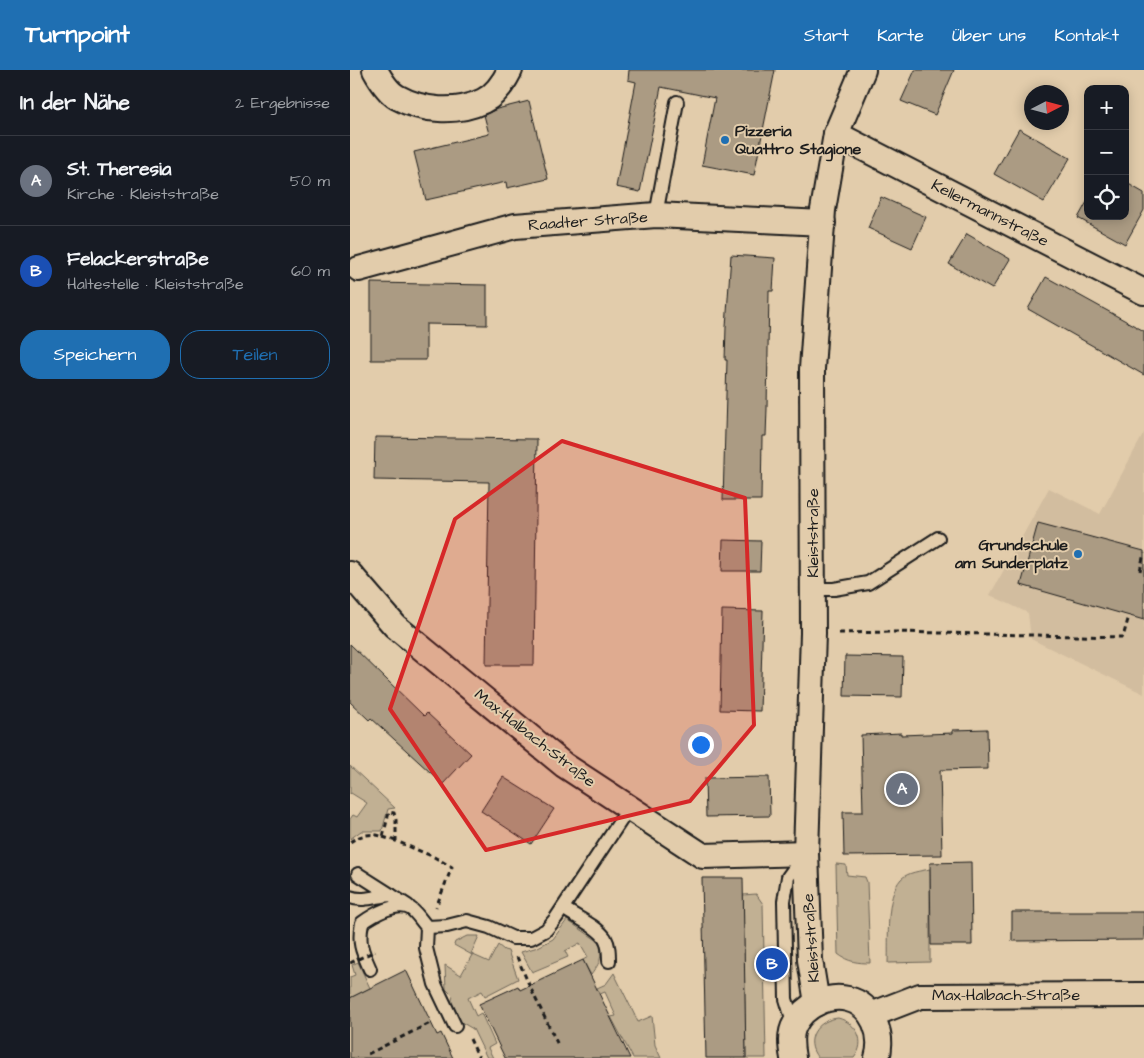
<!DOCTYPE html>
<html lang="de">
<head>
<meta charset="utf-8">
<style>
	body { margin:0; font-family:"Architects Daughter",sans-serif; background:#20242c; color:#f1f3f6 }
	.controls { position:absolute; right:15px; top:15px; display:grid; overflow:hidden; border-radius:10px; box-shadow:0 2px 12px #0003 }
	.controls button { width:45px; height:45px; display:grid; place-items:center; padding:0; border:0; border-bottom:1px solid #363941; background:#171b24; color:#f1f3f6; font:25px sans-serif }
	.compass { position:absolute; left:674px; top:15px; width:45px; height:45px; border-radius:50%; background:#171b24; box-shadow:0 2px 12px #0003; rotate:84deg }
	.you { position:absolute; left:350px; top:674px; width:18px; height:18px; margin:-12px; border:4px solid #fff; border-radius:50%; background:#1a73e8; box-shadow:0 0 0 8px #1a73e833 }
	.badge { display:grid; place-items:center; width:32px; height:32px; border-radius:50%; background:#1f6fb2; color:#fff; font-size:16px; font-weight:700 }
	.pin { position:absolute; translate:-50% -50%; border:2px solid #fff; box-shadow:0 1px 5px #0006 }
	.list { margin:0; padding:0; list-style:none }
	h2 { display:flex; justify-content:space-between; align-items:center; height:65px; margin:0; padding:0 20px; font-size:21px }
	h2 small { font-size:16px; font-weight:400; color:#9ea1a6 }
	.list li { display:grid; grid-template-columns:32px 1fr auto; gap:15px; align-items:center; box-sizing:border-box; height:90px; padding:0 20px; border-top:1px solid #363941 }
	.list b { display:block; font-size:19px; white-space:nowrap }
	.list p { margin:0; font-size:16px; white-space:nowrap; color:#9ea1a6 }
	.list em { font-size:16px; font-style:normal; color:#9ea1a6 }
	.actions { display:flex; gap:10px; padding:15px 20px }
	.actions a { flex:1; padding:11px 0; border:1px solid #1f6fb2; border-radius:20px; text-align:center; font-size:18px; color:#1f6fb2 }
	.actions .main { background:#1f6fb2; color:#fff }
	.icon { flex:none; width:28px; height:28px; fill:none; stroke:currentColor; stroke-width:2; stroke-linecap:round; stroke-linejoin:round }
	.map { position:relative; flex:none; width:794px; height:988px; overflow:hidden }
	header { display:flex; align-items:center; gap:30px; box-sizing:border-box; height:70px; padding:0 25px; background:#1f6fb2; color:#fff }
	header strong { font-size:24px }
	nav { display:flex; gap:28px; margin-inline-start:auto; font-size:18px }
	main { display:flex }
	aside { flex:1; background:#171b24 }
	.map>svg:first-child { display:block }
</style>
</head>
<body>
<header>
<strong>Turnpoint</strong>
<nav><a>Start</a><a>Karte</a><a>Über uns</a><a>Kontakt</a></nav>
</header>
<main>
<aside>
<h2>In der Nähe<small>2 Ergebnisse</small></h2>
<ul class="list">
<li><span class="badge" style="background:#6b7280">A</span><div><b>St. Theresia</b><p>Kirche · Kleiststraße</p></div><em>50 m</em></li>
<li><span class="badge" style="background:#1a4fb4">B</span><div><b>Felackerstraße</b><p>Haltestelle · Kleiststraße</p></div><em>60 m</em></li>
</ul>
<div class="actions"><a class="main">Speichern</a><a>Teilen</a></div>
</aside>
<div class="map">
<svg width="794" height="988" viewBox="0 0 794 988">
	<rect width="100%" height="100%" fill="#e2ccab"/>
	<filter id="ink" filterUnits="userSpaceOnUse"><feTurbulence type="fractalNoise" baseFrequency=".02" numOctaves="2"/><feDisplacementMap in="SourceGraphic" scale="10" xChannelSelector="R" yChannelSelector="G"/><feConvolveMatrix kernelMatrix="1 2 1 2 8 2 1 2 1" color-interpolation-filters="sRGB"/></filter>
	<g filter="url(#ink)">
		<polygon fill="#d2bd9f" points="794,363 794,624 681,569 678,543 640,525 699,418 750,444"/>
		<g fill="#c1b093" stroke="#6e6658">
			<polygon points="0,696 45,738 38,739 32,761 11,761 0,769 0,749 3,745 7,747 17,733 1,723 0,724"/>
			<path d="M486,794L496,795L497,805L515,807L517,812L520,893C508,893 498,892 488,884Z"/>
			<path d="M580,799V892L538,893C539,869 535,827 551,809C558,802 571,801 580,799Z"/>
			<polygon points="406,824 413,834 416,988 396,988 393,825"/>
			<path d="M217,850L248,871C254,885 250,893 241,905L233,890L238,887L230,873L215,881L218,887L182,902L171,882L188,877L203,869Z"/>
			<polygon points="117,866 129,866 121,884 139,892 148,875 154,880 158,881 168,909 135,926 132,921 118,928 126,946 131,943 145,974 138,978 143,988 137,988 123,959 111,952 101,934 103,926 96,919 95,895 111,905 122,885 104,875 105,872"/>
			<polygon points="8,892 20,918 0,928 0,907 5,905 2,895"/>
			<polygon points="264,903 288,952 302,946 305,975 311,988 283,988 261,947 266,946 255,922 250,924 247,918 256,914"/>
			<path d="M488,948C507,953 517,972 504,988H468C453,970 467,950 488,948Z"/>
		</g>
		<g fill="#ab9b83" stroke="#1c1c1c">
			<polygon points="279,0 425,0 404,105 352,95 365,28 311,17 290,122 266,117 286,12 278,10"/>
			<polygon points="565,0 604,0 585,45 551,31"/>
			<polygon points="179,31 198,109 157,118 156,112 76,130 64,82 139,64 134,45 147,39"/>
			<polygon points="669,59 720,88 694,132 644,104"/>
			<polygon points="775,112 794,123 794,140 775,174 728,148 738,130 738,146 775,146"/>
			<polygon points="531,127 576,147 562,178 518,158"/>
			<polygon points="617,164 660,189 642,219 599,194"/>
			<polygon points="381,185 425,188 423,221 419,221 417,338 416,366 412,366 411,430 373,430 377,290 375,290 376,257"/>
			<polygon points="696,207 794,261 794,305 678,239"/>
			<polygon points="21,213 137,215 137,255 76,254 76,290 21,290"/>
			<polygon points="25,367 187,369 184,595 136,595 139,412 24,410"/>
			<polygon points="688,453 794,481 794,550 671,515"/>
			<polygon points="373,470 411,471 410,501 372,501"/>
			<polygon points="372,540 413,541 410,641 370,640"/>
			<polygon points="0,574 74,646 77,643 121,684 93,714 21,648 19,650 0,632"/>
			<polygon points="495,586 553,587 552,627 494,626"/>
			<polygon points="637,659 638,699 590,700 592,785 494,786 493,742 513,742 511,665 551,663 551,665 603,663 603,660"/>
			<polygon points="153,707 204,739 181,774 131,741"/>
			<polygon points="419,707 420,746 356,747 355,708"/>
			<polygon points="621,792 622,875 581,875 580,793"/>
			<polygon points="352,808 393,808 396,988 356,988"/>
			<polygon points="662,842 794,842 794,870 662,871"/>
			<polygon points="233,890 280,988 155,988 129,934 168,916 170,920"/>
			<polygon points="56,900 87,965 91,963 103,988 0,988 0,928"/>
		</g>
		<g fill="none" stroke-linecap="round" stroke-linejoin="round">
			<defs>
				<g id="service">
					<polyline points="306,145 327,32"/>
					<polyline points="463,519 484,519 518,513 588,468"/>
					<polyline points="8,804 41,825"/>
					<path d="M0,827C13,832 27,826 41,825L58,836"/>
					<path d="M213,838C225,847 246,855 255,868C259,875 259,883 259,891"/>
					<polyline points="77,857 97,856 117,851 139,857 163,868 181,868 196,860 206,848 279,738"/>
					<path d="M20,899C12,881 8,873 12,853C23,845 48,830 61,839C67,843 72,852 77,857L76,878L85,914L105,956"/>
					<polyline points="444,955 436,929 434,831 438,807 454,785"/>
				</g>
				<g id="minor">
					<path d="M25,0C30,9 38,22 47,27C72,41 106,44 133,31C146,25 154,12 160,0"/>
					<polyline points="486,64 794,222"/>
					<polyline points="9,199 165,156 306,145 473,153"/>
					<polyline points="0,504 45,556 214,695 353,786 456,783"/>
					<polyline points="467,933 460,890 456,783 463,563 462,299 473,140 486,64 513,0"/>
					<polyline points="521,945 570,926 794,925"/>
					<path d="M443,988C441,977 439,964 445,954C454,936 478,924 498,929C523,935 534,965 527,988"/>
				</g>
			</defs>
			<use href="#service" stroke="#1c1c1c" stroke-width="16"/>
			<use href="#minor" stroke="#1c1c1c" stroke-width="28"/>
			<g stroke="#1c1c1c" stroke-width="3" stroke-dasharray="5 4" stroke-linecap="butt">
				<polyline points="790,501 794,483"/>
				<polyline points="489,563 545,562 773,567 779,546"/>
				<polyline points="33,767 46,771"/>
				<path d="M0,772C10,765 22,762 33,767L39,742L44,743L46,750V771L84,787L102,797L86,837"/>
				<polyline points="167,887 180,917 208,975"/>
				<polyline points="120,969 129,988"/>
				<polyline points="18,984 82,952"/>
			</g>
			<use href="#service" stroke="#e2ccab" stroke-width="12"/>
			<use href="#minor" stroke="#e2ccab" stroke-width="24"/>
			<polyline stroke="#1c1c1c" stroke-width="3" stroke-dasharray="5 4" stroke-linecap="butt" points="0,893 25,881"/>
		</g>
	</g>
	<path fill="#d62828" fill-opacity="0.2" stroke="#d62828" stroke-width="4" stroke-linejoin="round" d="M212,371L395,428L404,655L340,731L136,780L40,639L105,449Z"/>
	<g fill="#1f6fb2" stroke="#e2ccab" stroke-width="2">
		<circle cx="375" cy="70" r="5"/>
		<circle cx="728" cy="484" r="5"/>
	</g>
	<g text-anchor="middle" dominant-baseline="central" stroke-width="4" stroke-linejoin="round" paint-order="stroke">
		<g font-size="16" font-weight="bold" fill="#1c1c1c" stroke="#e2ccab" text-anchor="start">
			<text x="385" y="61">Pizzeria<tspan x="385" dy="18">Quattro Stagione</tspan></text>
			<text x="718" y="475" text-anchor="end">Grundschule<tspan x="718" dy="18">am Sunderplatz</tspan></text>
		</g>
		<g font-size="16" fill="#1c1c1c" stroke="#e2ccab">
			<text transform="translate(640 143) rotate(27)">Kellermannstraße</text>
			<text transform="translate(238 151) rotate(-4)">Raadter Straße</text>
			<text transform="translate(463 463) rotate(-90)">Kleiststraße</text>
			<text transform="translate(185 668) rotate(38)">Max-Halbach-Straße</text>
			<text transform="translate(461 868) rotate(-94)">Kleiststraße</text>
			<text x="656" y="925">Max-Halbach-Straße</text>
		</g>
	</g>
</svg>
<div class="controls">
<button>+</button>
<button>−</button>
<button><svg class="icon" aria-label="locate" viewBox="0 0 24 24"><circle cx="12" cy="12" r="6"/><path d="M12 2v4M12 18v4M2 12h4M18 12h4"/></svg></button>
</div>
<svg class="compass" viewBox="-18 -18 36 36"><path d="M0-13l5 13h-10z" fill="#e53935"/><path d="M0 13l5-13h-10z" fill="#9ea1a6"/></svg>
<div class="you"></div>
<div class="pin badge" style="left:552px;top:719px;background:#6b7280">A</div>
<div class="pin badge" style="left:422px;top:894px;background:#1a4fb4">B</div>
</div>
</main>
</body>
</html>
